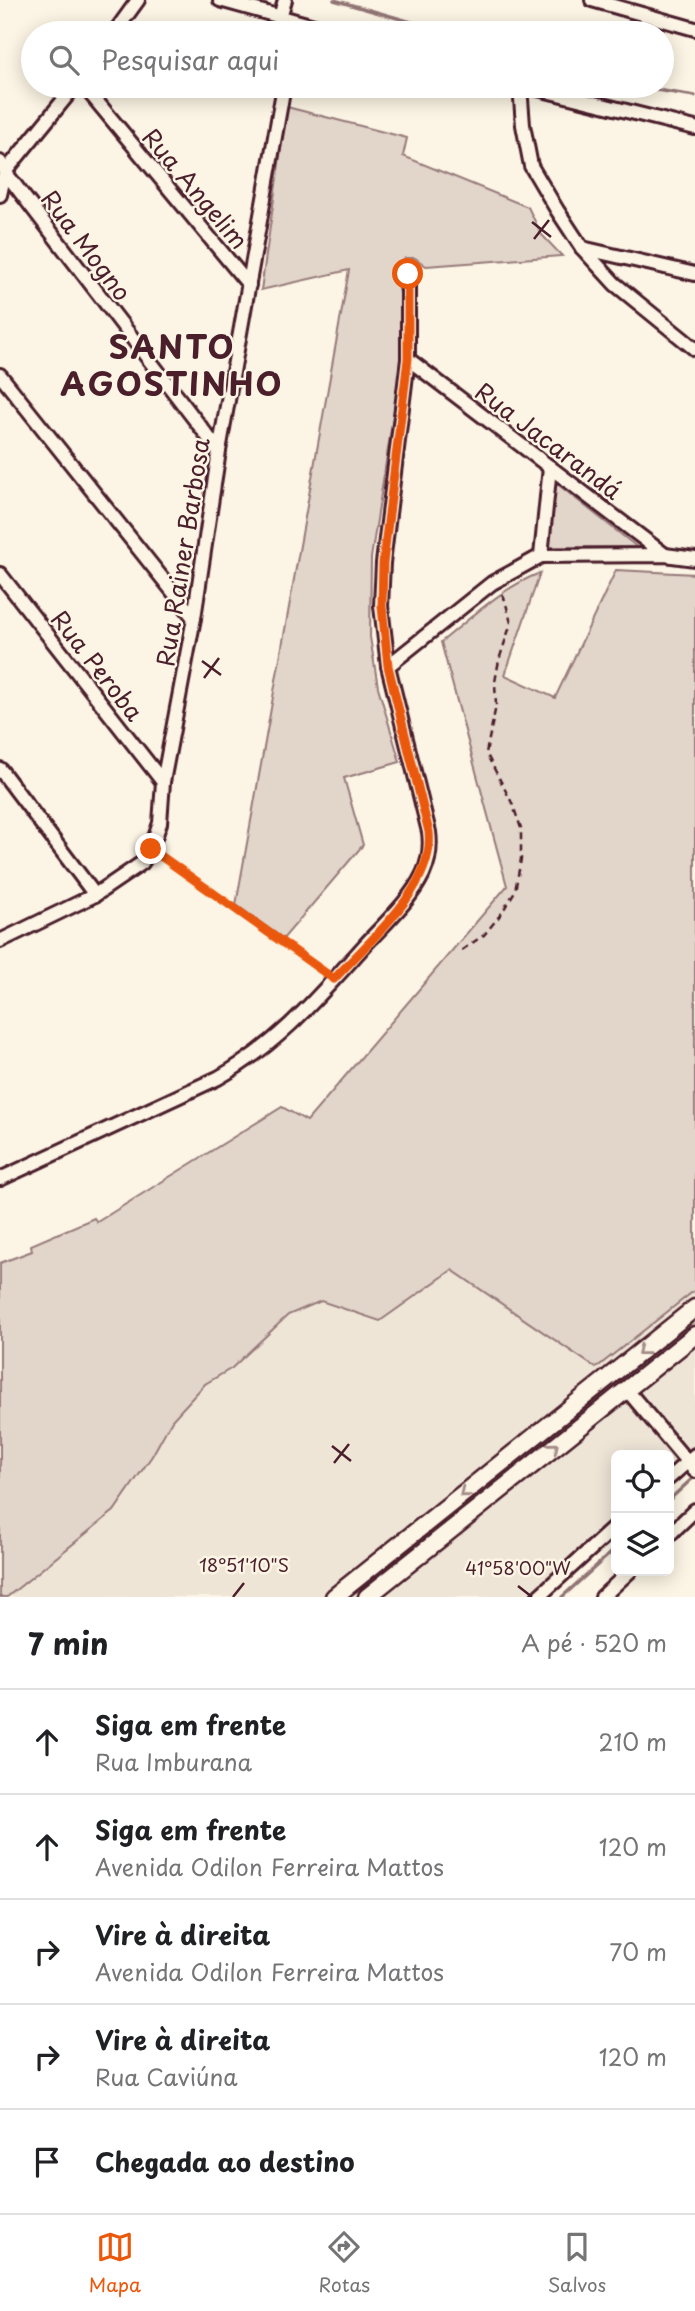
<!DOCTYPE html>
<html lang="pt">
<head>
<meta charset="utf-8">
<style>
	body { margin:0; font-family:"Playpen Sans",sans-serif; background:#f6f6f6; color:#202124 }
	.controls { position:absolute; right:21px; bottom:21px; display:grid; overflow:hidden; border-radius:10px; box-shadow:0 4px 18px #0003 }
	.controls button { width:63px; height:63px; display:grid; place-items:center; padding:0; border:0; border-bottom:2px solid #e0e0e0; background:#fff; color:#202124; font:35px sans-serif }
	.stop { position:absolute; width:21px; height:21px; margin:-16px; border:5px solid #ea580c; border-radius:50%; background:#fff }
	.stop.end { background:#ea580c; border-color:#fff; box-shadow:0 2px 7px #0008 }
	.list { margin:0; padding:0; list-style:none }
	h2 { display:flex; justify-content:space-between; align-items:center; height:91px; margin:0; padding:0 28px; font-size:30px }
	h2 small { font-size:23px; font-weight:400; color:#757577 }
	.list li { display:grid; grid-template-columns:46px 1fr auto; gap:21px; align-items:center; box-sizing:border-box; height:105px; padding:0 28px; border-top:2px solid #e0e0e0 }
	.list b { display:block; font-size:26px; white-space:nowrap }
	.list p { margin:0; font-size:23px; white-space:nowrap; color:#757577 }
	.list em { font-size:23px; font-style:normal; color:#757577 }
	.icon { flex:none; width:38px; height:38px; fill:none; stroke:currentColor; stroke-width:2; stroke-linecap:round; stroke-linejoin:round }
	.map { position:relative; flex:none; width:695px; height:1597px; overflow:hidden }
	.search { position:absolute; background:#fff; box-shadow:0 4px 18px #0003; left:21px; right:21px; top:21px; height:77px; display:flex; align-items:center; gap:18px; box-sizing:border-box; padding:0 24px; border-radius:38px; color:#757577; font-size:26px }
	.sheet { height:616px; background:#fff }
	nav { display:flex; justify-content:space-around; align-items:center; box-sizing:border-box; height:98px; border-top:2px solid #e0e0e0; background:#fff; font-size:19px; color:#757577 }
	nav a { display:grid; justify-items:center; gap:4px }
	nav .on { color:#ea580c }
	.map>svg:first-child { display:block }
</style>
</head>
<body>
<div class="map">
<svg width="695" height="1597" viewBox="0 0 695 1597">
	<rect width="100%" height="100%" fill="#fcf5e5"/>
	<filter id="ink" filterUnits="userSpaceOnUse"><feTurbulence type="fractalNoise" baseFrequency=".0143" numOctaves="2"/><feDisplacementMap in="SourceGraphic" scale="14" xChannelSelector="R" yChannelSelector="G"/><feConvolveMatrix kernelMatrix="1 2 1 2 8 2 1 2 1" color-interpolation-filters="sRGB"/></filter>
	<g filter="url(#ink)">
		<polygon fill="#eee5d7" points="452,1269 596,1368 695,1290 695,1454 669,1477 669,1455 616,1455 616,1525 538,1597 7,1597 114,1511 152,1456 172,1420 205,1384 232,1368 289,1315 321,1301 380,1321"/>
		<g fill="#e2d5ca" stroke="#967a7a" stroke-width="2">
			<polygon points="287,107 407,138 403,156 528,207 541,234 562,256 426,266 415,258 405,258 395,269 402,303 402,359 371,558 370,637 378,687 400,762 344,778 363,845 283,939 236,905 349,270 261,290"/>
			<polygon points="556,483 637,547 549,547"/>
			<path d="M616,570L695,574V1290L596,1368L452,1270L380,1321L321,1301L288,1315L232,1368L205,1384L172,1420L152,1456L114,1511L7,1597H0V1263L32,1251L31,1245L94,1218L97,1222L282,1107L307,1121L507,886L441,642C472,617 503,587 540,573L505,675L555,698Z"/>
		</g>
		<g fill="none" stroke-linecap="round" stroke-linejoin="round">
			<g stroke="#917474" stroke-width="3.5">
				<polyline points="334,0 450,33"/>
				<polyline points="645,86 650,89 695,96"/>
				<polyline points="669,1500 695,1476"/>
				<polyline points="562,1597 616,1548"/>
			</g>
			<defs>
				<g id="minor">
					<polyline points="220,0 339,33"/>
					<polyline points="592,0 695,29"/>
					<polyline points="280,17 285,0"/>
					<polyline points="114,33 138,0"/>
					<polyline points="84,86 249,285"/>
					<polyline points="520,86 523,125 531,166 557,210 582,248 615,284 695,349"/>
					<polyline points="526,86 695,128"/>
					<polyline points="0,162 5,172 219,451"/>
					<polyline points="0,195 5,172 75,86"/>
					<polyline points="582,248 695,274"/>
					<polyline points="408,359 665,555"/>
					<polyline points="0,375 194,618"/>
					<polyline points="541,556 550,467"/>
					<polyline points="0,574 163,782"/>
					<polyline points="388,666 381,606 383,563 408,359 408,274"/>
					<polyline points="0,769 95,895"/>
					<polyline points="0,941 95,895 142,863 151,849 160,823 163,782 194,618 219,451 284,86"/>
					<path d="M0,1179L218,1078C280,1043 318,997 365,945C385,923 410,901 423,874C429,861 431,847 429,832L388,666L492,583L541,556L665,555L695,559"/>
					<polyline points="627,1390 695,1471"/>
					<polyline points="669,1478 695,1455"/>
					<polyline points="669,1535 695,1510"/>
					<polyline points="538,1597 616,1526"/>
					<polyline points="602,1597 630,1571"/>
				</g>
				<g id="major">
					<polyline points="334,1597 695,1308"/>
					<polyline points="367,1597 695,1335"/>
				</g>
			</defs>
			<use href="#minor" stroke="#4a1f2b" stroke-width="18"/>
			<use href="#major" stroke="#4a1f2b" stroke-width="21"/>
			<g stroke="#4a1f2b" stroke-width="2.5" stroke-dasharray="7 5" stroke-linecap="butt">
				<polyline points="160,855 325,973"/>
				<polyline points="462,950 484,935 501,914 515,891 521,859 521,828 512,803 486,753 496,706 495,682 499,660 511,623 505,600 500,590"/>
			</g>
			<use href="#minor" stroke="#fcf5e5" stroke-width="12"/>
			<use href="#major" stroke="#fcf5e5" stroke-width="16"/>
		</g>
		<defs><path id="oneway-chevron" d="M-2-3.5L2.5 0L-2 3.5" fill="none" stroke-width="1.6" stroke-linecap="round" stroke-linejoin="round" transform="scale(1.75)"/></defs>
		<g stroke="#a38a88">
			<use href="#oneway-chevron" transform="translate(642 1351) rotate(142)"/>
			<use href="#oneway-chevron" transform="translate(554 1447) rotate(-39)"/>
			<use href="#oneway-chevron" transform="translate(464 1493) rotate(141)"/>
		</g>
	</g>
	<g fill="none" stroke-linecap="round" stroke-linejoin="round" filter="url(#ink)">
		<path stroke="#ea580c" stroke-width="9" d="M151,849L334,979C369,941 435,887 429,832L388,666L382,606L383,563L408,359V274"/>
	</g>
	<path fill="none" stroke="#4a1f2b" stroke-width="2.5" d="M532,222L551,237M534,239L549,220M202,661L221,675M204,678L219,658M332,1446L351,1461M334,1463L349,1444M518,1586L532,1597M233,1597L244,1583"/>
	<g text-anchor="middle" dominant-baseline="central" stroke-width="5" stroke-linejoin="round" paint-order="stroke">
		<g font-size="24" fill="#4a1f2b" stroke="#fcf5e5">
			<text transform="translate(196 188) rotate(50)">Rua Angelim</text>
			<text transform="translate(87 245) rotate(53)">Rua Mogno</text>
			<text transform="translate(549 440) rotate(37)">Rua Jacarandá</text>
			<text transform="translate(182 552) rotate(-81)">Rua Rainer Barbosa</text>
			<text transform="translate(98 665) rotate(52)">Rua Peroba</text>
		</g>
		<g font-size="32" font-weight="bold" letter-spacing="2" fill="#4a1f2b" stroke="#fcf5e5">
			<text x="172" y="346">SANTO<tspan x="172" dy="37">AGOSTINHO</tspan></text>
		</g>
	</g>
	<g font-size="18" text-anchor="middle" fill="#4a1f2b" stroke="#fcf5e5" stroke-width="5" stroke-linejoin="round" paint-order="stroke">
		<text x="244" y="1572">18°51'10"S</text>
		<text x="518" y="1575">41°58'00"W</text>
	</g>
</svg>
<div class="controls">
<button><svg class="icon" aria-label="locate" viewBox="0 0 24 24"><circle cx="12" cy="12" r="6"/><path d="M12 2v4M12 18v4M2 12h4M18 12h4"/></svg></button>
<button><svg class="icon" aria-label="layers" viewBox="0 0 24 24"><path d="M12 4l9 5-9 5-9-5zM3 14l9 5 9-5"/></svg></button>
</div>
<div class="stop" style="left:408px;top:274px"></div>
<div class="stop end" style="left:151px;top:849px"></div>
<div class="search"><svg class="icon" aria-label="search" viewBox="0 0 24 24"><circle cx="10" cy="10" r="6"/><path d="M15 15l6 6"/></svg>Pesquisar aqui</div>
</div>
<section class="sheet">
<h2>7 min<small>A pé · 520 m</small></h2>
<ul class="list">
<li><svg class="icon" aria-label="ahead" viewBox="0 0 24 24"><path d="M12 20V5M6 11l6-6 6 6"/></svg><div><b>Siga em frente</b><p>Rua Imburana</p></div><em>210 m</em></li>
<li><svg class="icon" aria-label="ahead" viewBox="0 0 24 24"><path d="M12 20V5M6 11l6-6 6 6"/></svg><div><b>Siga em frente</b><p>Avenida Odilon Ferreira Mattos</p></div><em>120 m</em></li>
<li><svg class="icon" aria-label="right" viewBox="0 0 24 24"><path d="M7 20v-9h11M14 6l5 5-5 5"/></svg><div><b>Vire à direita</b><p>Avenida Odilon Ferreira Mattos</p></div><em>70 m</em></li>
<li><svg class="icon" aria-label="right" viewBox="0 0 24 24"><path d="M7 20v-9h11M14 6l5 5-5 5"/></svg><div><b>Vire à direita</b><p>Rua Caviúna</p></div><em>120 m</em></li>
<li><svg class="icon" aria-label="arrive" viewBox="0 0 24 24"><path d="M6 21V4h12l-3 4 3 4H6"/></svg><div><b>Chegada ao destino</b></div></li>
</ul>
</section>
<nav>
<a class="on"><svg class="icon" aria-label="map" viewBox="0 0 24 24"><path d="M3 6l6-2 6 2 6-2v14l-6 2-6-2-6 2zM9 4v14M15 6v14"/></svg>Mapa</a>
<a><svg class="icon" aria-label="directions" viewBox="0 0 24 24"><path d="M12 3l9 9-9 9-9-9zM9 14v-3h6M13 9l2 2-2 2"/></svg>Rotas</a>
<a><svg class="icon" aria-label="saved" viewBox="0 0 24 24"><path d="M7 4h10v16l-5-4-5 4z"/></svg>Salvos</a>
</nav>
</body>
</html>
